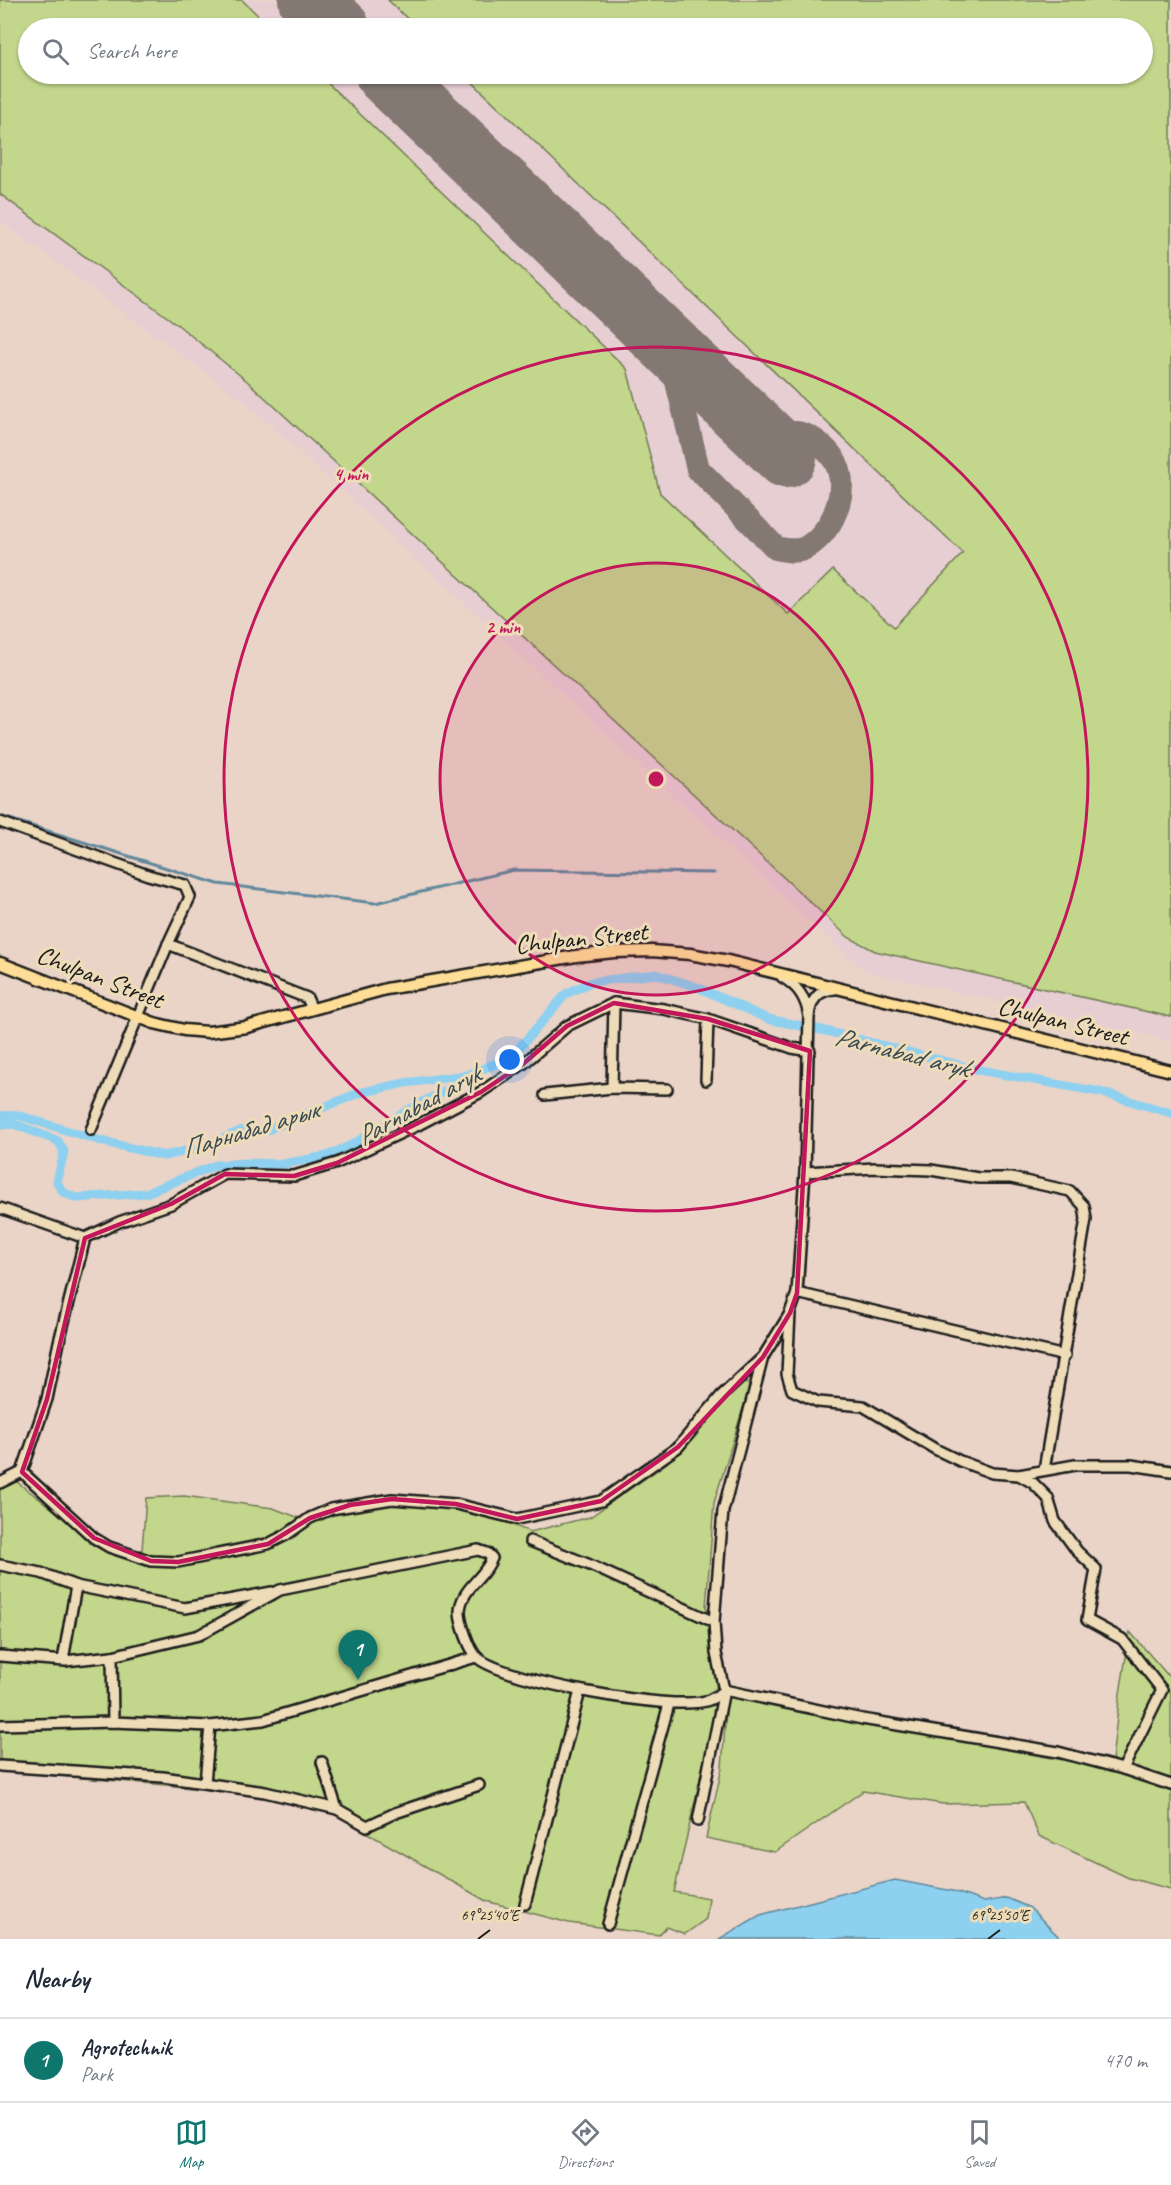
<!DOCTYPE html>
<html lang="en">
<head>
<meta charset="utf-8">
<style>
	body { margin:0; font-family:Caveat,sans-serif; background:#f6f6f7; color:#1f2937 }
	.you { position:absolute; left:510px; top:1060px; width:21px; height:21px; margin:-15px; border:4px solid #fff; border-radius:50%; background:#1a73e8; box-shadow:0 0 0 9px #1a73e833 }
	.badge { display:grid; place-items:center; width:39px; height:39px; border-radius:50%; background:#0f766e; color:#fff; font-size:20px; font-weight:700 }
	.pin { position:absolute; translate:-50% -50px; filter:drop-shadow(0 2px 3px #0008) }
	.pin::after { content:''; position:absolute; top:32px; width:21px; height:18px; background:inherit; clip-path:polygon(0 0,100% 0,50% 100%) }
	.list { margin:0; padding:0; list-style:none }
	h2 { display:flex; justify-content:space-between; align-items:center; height:78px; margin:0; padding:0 24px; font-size:26px }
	h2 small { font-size:20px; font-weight:400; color:#747a83 }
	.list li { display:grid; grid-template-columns:39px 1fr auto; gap:18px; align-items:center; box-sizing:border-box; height:84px; padding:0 24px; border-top:2px solid #e0e1e3 }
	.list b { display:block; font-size:22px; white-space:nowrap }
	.list p { margin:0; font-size:20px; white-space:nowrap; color:#747a83 }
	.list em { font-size:20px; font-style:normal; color:#747a83 }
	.icon { flex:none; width:33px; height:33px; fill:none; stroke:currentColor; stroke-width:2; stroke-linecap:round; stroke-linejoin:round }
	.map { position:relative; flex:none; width:1171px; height:1939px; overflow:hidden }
	.search { position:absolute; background:#fff; box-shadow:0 2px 4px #0004; left:18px; right:18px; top:18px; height:66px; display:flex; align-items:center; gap:15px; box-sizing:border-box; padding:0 21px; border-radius:33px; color:#747a83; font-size:22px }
	.sheet { height:162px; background:#fff }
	nav { display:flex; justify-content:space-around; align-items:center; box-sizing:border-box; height:84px; border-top:2px solid #e0e1e3; background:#fff; font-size:16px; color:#747a83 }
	nav a { display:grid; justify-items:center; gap:3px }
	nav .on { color:#0f766e }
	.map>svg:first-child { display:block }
</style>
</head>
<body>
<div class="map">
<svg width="1171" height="1939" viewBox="0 0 1171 1939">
	<rect width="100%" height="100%" fill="#ead4c8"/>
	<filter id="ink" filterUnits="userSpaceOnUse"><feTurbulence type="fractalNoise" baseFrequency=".0167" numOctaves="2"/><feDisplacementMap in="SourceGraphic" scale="12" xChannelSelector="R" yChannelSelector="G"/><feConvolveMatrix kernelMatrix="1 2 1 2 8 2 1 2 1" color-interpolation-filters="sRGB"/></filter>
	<g filter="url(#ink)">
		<path fill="#e7ced3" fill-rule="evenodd" d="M0,0H1171V1041L865,971L243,400L0,221ZM28,28H1142V74H28Z"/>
		<g fill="#c3d78c" stroke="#707a54" stroke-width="1.5">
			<polygon points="0,0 242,0 271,28 28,28 28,74 318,74 627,369 660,493 788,614 833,570 894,627 963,553 464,74 1142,74 1142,28 417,28 388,0 1171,0 1171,1017 875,951 848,937 247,381 178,325 0,194"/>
			<polygon points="740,1381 750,1385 714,1503 706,1607 714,1625 717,1706 674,1892 709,1898 706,1919 685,1934 666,1927 659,1935 569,1923 486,1901 315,1803 166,1785 0,1771 0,1484 13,1479 106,1549 142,1550 146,1498 184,1496 273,1508 310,1522 342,1510 390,1504 444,1507 495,1518 530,1532 590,1517 667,1463"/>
			<polygon points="1130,1632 1171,1679 1171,1889 1129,1878 1039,1836 1024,1802 943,1804 863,1791 775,1852 706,1838 722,1768 727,1697 1111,1769 1119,1700"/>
		</g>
		<polygon fill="#8ed0ef" stroke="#60889b" stroke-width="1.5" points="895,1880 953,1891 984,1902 1007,1898 1030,1908 1061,1939 719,1939 760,1915"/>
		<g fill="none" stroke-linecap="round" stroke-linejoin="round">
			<polyline stroke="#60889b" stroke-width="3" points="0,816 218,884 375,903 514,870 714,873"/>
			<g stroke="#8ed0ef" stroke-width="9">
				<polyline points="0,1116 17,1115 101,1141 164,1156 204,1147 243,1130 267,1130 359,1093 405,1083 467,1075"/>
				<polyline points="0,1125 14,1124 58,1141 64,1151 57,1182 63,1192 76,1198 146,1193 216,1165 246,1163 283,1164 327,1156 353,1144 415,1106 456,1085 467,1075 500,1062 520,1047 566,994 591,982 656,974 697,987 768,1019 826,1031 979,1070 1100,1092 1171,1113"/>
			</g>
			<path stroke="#837872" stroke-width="24" d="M659,335L669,350L672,361L698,469L776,548C786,550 798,553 807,547C835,530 854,482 830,454C821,444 810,435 796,433C789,433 783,434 777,432C766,430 757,425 747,420"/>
			<g stroke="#837872" stroke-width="62">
				<polyline points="309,0 339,28"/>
				<polyline points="386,74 786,457"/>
			</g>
			<defs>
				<g id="minor">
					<polyline points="0,822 148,875 185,885 190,897 168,944 91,1130"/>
					<polyline points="168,944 307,998 312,1009"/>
					<path d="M782,977C798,986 806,998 809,1016C811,1000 818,990 835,989"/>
					<polyline points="809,1016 805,1172 797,1293 790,1313 787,1374 792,1390 818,1402 863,1406 935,1449 960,1461 992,1473 1019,1475 1075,1465 1131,1465 1171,1471"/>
					<polyline points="706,1080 708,1019"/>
					<polyline points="612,1088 614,1003"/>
					<polyline points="545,1095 612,1088 667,1089"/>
					<polyline points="805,1172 875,1168 931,1170 978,1178 1011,1178 1070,1191 1084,1206 1086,1219 1044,1470"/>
					<polyline points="0,1208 85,1238 119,1222 171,1204 225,1174 294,1176 337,1163 416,1126 481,1092 523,1064 567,1026 614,1003 664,1009 708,1019 792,1048 810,1051"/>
					<polyline points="797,1293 1065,1356"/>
					<polyline points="22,1472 94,1538 109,1547 151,1561 178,1562 268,1544 286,1535 310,1518 331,1509 392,1499 456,1504 517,1519 601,1501 678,1447 721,1396 763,1357"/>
					<polyline points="1019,1475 1033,1483 1048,1498 1055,1521 1077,1551 1096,1569 1087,1620 1122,1639 1162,1690 1123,1769"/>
					<polyline points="0,1483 22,1472 47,1399 59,1342 85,1238"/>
					<polyline points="530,1541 590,1565 714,1622"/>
					<polyline points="0,1565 41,1573 76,1586 185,1608 272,1592"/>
					<path d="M0,1656L65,1661L112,1656L199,1635L280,1590L478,1550L487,1553L492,1558C485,1578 460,1589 460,1612C460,1622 470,1652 478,1658C505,1681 676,1713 709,1700C714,1698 720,1694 724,1690L862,1719L1058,1752L1123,1769L1171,1785"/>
					<polyline points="112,1656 113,1722"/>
					<polyline points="63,1660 76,1586"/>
					<polyline points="0,1725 113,1722 210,1726 263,1720 476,1657"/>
					<polyline points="322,1762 337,1809"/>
					<polyline points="0,1766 163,1777 265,1792 337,1809 367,1826 395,1813 479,1785"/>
					<polyline points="205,1783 210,1726"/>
					<polyline points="698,1821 724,1690 716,1653 714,1622 723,1511 763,1357 789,1315"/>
					<polyline points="525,1904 580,1691"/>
					<polyline points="608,1924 669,1704"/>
				</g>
				<polyline id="major" points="0,963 154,1023 184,1030 208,1032 247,1027 386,989 576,956 614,952 652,951 690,954 728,961 1171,1071"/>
			</defs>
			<use href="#minor" stroke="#1c1c1c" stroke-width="14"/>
			<use href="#major" stroke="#1c1c1c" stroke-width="15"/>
			<use href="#minor" stroke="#eedcb9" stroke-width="9"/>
			<use href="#major" stroke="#fedd96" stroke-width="10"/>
		</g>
	</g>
	<path fill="none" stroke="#c2185b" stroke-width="4.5" stroke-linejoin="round" d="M614,1003L708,1019L810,1051L797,1293L790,1313L763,1357L678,1447L601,1501L517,1519L456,1504L392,1499L350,1505L310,1518L268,1544L178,1562L151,1561L94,1538L22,1472L47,1399L85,1238L171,1204L225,1174L294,1176L337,1163L481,1092L523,1064L567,1026Z"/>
	<path fill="none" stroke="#1c1c1c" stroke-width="2" d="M478,1939L490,1930M988,1939L1000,1930"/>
	<circle cx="656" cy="779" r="216" fill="#c2185b" fill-opacity=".12"/>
	<g fill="none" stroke="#c2185b" stroke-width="3">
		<circle cx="656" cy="779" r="216"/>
		<circle cx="656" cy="779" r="432"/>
	</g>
	<g text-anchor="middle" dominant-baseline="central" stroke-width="6" stroke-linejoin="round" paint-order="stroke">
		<g font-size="26" fill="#1c1c1c" stroke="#eedcb9">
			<text transform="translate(581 938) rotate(-6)">Chulpan Street</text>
			<text transform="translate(100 977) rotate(21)">Chulpan Street</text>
			<text transform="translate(1063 1021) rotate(14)">Chulpan Street</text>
		</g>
		<g font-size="27" font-style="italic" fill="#384951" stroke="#eedcb9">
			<text transform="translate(902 1052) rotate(14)">Parnabad aryk</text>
			<text transform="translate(418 1105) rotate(-29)">Parnabad aryk</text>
			<text transform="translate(250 1129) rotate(-17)">Парнабад арык</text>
		</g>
	</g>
	<g font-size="15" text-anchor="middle" fill="#1c1c1c" stroke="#eedcb9" stroke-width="6" stroke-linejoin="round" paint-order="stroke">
		<text x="490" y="1920">69°25'40"E</text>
		<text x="1000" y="1920">69°25'50"E</text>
	</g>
	<circle cx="656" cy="779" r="9" fill="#c2185b" stroke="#eedcb9" stroke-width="3"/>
	<g font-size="18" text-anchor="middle" font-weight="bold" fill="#c2185b" stroke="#eedcb9" stroke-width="6" stroke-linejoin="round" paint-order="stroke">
		<text x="351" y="480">4 min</text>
		<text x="503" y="633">2 min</text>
	</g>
</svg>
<div class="you"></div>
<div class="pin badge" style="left:358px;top:1680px">1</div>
<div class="search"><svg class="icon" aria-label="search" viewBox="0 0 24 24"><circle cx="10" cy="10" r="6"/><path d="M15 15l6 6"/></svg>Search here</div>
</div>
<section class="sheet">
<h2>Nearby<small></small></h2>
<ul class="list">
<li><span class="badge">1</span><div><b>Agrotechnik</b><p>Park</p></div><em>470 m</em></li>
</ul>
</section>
<nav>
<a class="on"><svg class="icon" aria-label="map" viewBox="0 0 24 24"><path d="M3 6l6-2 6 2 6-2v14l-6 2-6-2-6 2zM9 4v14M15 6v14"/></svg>Map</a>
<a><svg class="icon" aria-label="directions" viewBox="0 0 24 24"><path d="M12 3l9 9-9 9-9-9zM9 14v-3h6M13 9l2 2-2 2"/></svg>Directions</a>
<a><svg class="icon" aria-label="saved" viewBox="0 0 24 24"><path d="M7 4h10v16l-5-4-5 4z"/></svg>Saved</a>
</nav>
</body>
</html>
